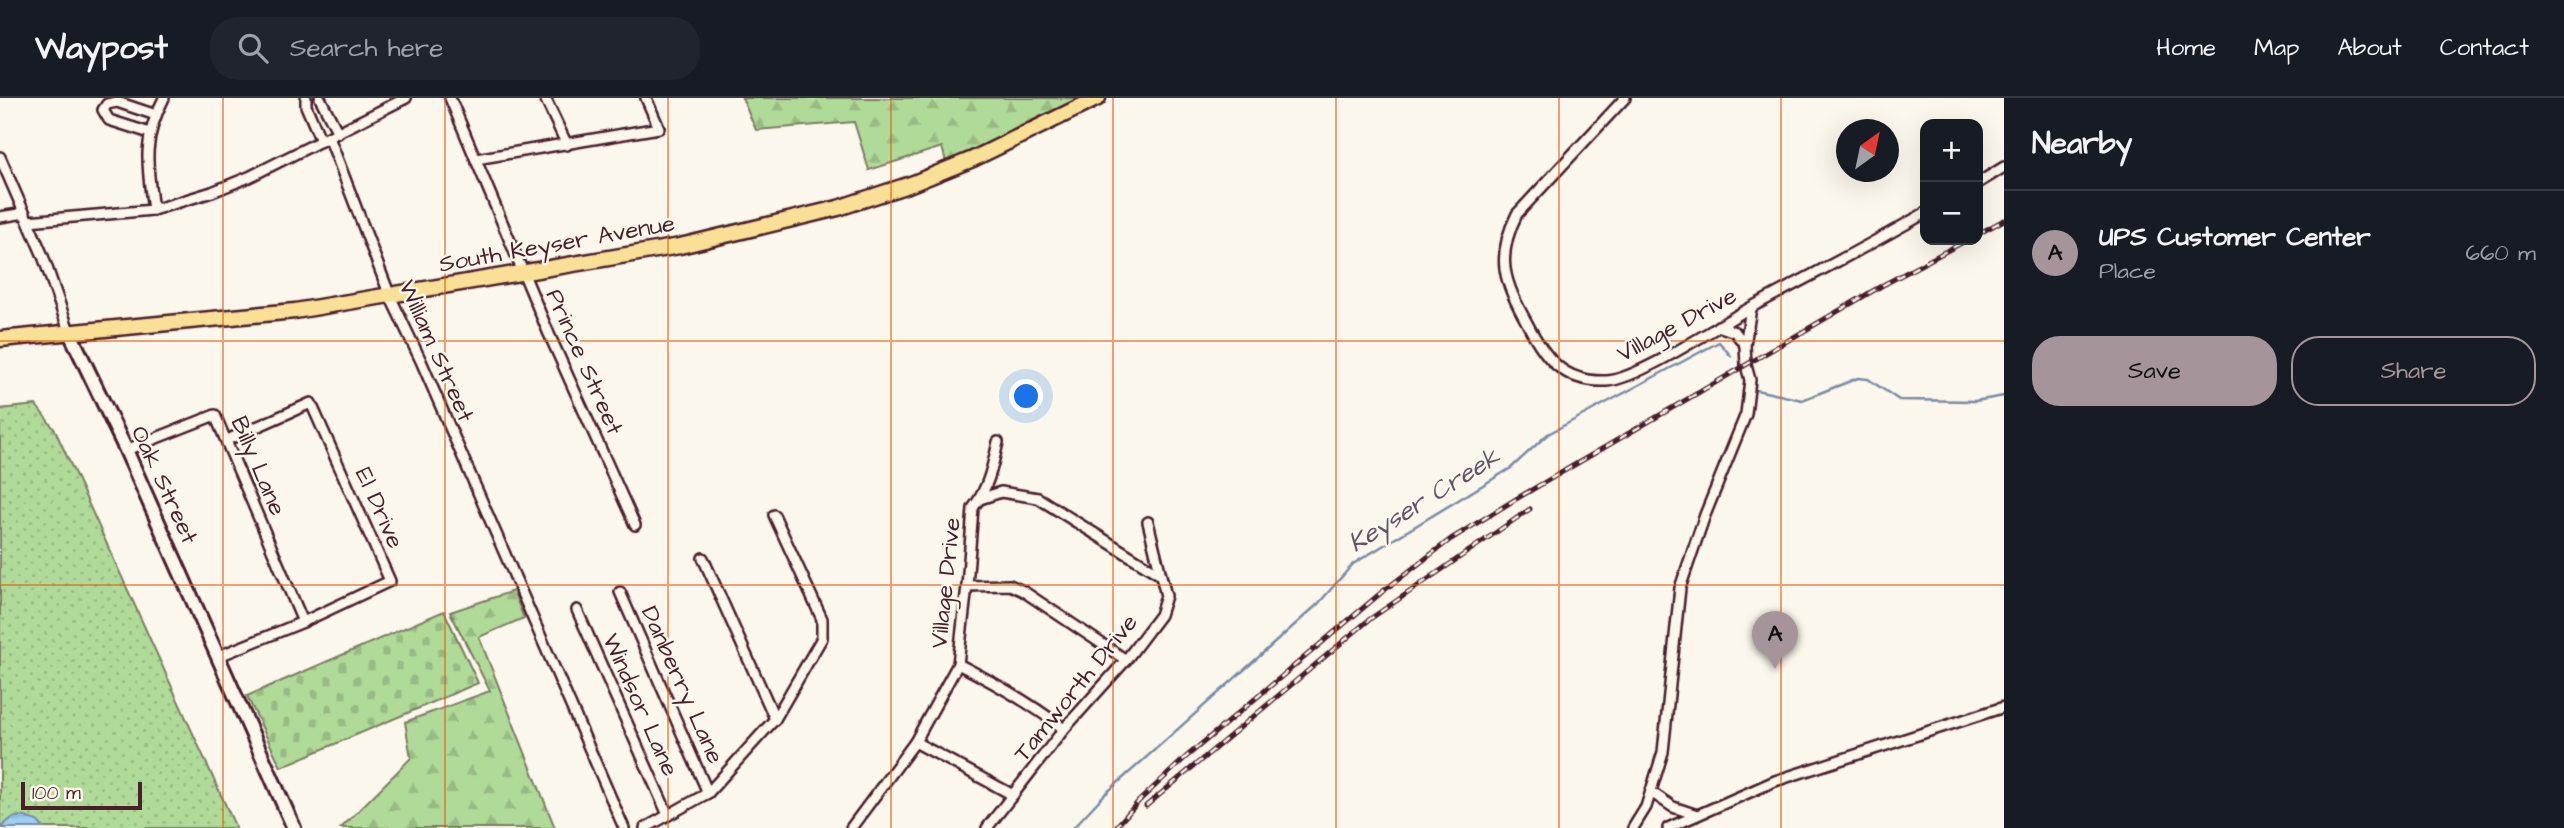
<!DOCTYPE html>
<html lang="en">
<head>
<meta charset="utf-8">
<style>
	body { margin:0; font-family:"Architects Daughter",sans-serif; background:#20242c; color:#f1f3f6 }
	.controls { position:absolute; right:21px; top:21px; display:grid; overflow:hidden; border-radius:14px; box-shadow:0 7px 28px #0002 }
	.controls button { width:63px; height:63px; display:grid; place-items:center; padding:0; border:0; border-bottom:2px solid #363941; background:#171b24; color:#f1f3f6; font:35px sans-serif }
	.compass { position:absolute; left:1836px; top:21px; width:63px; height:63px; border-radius:50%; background:#171b24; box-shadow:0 7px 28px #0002; rotate:33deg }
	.scale { position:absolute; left:21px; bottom:18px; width:121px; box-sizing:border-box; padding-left:7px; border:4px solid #4a1f2b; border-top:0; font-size:19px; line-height:24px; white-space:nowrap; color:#4a1f2b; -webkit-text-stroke:5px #fbf7ec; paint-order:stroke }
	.you { position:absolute; left:1027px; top:299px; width:24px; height:24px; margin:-18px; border:5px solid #fff; border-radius:50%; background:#1a73e8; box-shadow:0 0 0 10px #1a73e833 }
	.badge { display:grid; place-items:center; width:46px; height:46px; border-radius:50%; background:#a6949b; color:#111; font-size:23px; font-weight:700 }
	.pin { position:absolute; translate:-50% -58px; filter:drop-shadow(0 2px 4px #0008) }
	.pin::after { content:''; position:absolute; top:37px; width:24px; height:21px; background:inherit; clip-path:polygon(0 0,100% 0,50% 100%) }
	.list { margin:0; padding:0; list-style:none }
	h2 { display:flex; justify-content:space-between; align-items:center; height:91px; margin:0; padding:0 28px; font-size:30px }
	h2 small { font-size:23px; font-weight:400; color:#9ea1a6 }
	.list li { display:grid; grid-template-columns:46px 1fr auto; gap:21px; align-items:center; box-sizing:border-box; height:126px; padding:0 28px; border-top:2px solid #363941 }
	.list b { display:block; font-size:26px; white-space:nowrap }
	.list p { margin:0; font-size:23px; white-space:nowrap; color:#9ea1a6 }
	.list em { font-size:23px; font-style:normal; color:#9ea1a6 }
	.actions { display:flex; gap:14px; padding:21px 28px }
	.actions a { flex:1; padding:16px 0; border:2px solid #a6949b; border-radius:28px; text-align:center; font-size:24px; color:#a6949b }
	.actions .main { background:#a6949b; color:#111 }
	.icon { flex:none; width:38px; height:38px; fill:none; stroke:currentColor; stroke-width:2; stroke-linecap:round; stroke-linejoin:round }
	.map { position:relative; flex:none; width:2004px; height:730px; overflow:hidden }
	header { display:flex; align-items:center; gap:42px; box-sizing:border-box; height:98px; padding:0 35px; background:#171b24; border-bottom:2px solid #363941 }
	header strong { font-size:33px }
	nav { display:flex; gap:38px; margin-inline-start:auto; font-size:24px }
	.search { width:490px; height:63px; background:#20242c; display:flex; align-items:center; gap:18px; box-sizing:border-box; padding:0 24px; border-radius:28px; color:#9ea1a6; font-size:26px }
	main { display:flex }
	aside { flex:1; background:#171b24 }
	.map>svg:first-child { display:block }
</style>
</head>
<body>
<header>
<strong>Waypost</strong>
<div class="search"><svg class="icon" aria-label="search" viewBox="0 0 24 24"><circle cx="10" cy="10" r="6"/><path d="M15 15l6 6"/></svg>Search here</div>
<nav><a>Home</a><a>Map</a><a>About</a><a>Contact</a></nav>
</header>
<main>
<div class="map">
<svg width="2004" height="730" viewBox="0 0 2004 730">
	<defs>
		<pattern id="grass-dots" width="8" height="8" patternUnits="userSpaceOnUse" patternTransform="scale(1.75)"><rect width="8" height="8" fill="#afda98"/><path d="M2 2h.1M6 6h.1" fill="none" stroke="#98bb83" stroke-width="1.8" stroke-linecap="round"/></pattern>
		<pattern id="forest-firs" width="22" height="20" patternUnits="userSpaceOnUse" patternTransform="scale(1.75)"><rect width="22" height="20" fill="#afda98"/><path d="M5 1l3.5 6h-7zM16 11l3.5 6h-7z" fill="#98bb83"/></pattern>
		<pattern id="cemetery-stones" width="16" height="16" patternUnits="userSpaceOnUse" patternTransform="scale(1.75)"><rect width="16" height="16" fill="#afda98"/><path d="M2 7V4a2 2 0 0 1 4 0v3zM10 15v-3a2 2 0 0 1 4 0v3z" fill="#98bb83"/></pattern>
		<pattern id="water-rules" width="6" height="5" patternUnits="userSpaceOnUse" patternTransform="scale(1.75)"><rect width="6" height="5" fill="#98d1f8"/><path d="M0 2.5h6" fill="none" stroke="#84b3d5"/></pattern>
	</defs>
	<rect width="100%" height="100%" fill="#fbf7ec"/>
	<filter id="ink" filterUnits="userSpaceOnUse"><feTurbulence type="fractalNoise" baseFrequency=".0143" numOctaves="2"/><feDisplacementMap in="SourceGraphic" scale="14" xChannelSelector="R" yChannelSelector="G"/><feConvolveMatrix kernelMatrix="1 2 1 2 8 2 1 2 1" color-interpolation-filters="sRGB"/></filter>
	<g filter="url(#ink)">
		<polygon fill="url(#grass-dots)" stroke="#7c7c62" stroke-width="2" points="36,307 55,332 236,730 0,730 0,311"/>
		<g fill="url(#forest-firs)" stroke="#7c7c62" stroke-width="2">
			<polygon points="742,0 1084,0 946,64 942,49 869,72 854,24 756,32"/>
			<polygon points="513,493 524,520 479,539 555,730 341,730 411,660 405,624 490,593 450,514"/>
		</g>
		<polygon fill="url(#cemetery-stones)" stroke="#7c7c62" stroke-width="2" points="444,513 478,585 281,669 247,598"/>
		<polygon fill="url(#water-rules)" stroke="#798aa6" stroke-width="2" points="22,718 37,723 44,730 0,730 12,720"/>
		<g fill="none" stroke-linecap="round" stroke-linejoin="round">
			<g stroke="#798aa6" stroke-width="2.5">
				<polyline points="1756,292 1802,302 1858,280 1868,281 1899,302 1975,303 2004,298"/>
				<polyline points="1073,730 1103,698 1318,506 1353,466 1511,370 1548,336 1719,244 1731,258"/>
			</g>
			<defs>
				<g id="street">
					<polyline points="306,0 306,8 321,43"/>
					<polyline points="320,0 338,35"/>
					<polyline points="450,0 549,236 635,427"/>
					<polyline points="545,0 567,47"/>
					<path d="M1625,0L1517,116C1495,160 1504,183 1527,225C1545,260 1563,285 1607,283C1638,281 1716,229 1748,211C1807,179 1867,149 1925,115"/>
					<polyline points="150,35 109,22 103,12 107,6 117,4 156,17"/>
					<polyline points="329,39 390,198 421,263 624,730"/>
					<polyline points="0,59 43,158 69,233"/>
					<polyline points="476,61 659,30 646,0"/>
					<polyline points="1978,85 2004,69"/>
					<path d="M153,112C147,67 142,42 164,0"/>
					<polyline points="0,119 25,115"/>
					<polyline points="28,123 153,112 212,94 249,79 406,0"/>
					<polyline points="1718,228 1735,234 1745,247"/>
					<polyline points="126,352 215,317 303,524"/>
					<polyline points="980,401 1001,394 1038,400 1159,476"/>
					<polyline points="703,460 775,621"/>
					<polyline points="967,488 1010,487 1023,493 1126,562"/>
					<polyline points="620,494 708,695"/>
					<polyline points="577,512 668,717"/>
					<polyline points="219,558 303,524 390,483 311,305 227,342"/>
					<path d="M958,566C995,585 1031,605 1064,631"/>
					<polyline points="915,644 1013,697"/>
					<polyline points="1651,694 1673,709 1697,717"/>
					<polyline points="645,730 708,695 775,621 822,540 822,521 774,417"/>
					<path d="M851,730L915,644L958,566L967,488L973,410C988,391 993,367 998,344"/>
					<polyline points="987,730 1064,631 1126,562 1160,517 1166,498 1148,424"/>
					<polyline points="1633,730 1646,709 1663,654 1680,490 1705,417 1746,316 1750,282 1746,267 1745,247 1751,210"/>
					<polyline points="1668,730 1775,683 2004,609"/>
				</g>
				<polyline id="secondary" points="69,233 126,352 294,730"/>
				<polyline id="primary" points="0,241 295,213 680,148 838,110 911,86 973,61 1098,0"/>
			</defs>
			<use href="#street" stroke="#4a1f2b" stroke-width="14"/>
			<use href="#secondary" stroke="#4a1f2b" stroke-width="18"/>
			<use href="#primary" stroke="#4a1f2b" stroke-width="19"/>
			<use href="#street" stroke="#fbf7ec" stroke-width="9"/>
			<use href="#secondary" stroke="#fbf7ec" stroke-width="12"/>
			<use href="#primary" stroke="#f9e096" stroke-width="14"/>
			<defs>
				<g id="rail">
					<polyline points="1978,136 2004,122"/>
					<polyline points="1146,708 1370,521 1530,411"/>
					<polyline points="1115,730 1139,703 1186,659 1382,494 1451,441 1516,401 1883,187 1967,142"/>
				</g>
			</defs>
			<use href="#rail" stroke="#4a1f2b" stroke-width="5"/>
			<use href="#rail" stroke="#fbf7ec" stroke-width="2.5" stroke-dasharray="8" stroke-linecap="butt"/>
		</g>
	</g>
	<path fill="none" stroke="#e8590c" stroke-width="2" stroke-opacity="0.55" d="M223,0V730M445,0V730M668,0V730M891,0V730M1113,0V730M1336,0V730M1559,0V730M1781,0V730M0,243H2004M0,487H2004"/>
	<g text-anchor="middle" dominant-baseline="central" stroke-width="5" stroke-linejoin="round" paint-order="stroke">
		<g font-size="24" fill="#4a1f2b" stroke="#fbf7ec">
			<text transform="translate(557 146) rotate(-10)">South Keyser Avenue</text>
			<text transform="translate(1677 227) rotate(-28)">Village Drive</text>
			<text transform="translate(436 253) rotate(66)">William Street</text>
			<text transform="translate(584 264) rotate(66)">Prince Street</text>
			<text transform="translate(258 368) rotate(67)">Billy Lane</text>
			<text transform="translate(164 387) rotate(65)">Oak Street</text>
			<text transform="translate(379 410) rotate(66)">El Drive</text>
			<text transform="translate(946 485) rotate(-84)">Village Drive</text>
			<text transform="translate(682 587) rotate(66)">Danberry Lane</text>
			<text transform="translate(1076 590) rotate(-51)">Tamworth Drive</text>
			<text transform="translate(640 607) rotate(66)">Windsor Lane</text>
		</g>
		<g font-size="26" font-style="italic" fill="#615468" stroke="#fbf7ec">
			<text transform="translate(1424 402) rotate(-32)">Keyser Creek</text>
		</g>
	</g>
</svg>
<div class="controls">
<button>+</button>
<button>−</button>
</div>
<svg class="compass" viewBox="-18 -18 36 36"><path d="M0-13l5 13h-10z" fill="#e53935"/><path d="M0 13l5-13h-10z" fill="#9ea1a6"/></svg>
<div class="scale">100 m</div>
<div class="you"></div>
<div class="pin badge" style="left:1775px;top:571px">A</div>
</div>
<aside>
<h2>Nearby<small></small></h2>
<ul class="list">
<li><span class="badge">A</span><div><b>UPS Customer Center</b><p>Place</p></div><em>660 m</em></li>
</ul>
<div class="actions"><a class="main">Save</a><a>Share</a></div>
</aside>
</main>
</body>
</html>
